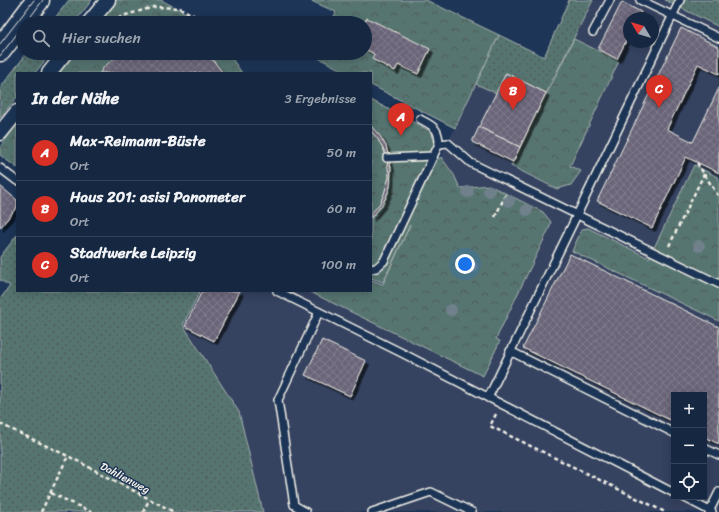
<!DOCTYPE html>
<html lang="de">
<head>
<meta charset="utf-8">
<style>
	body { margin:0; font-family:Sriracha,sans-serif; background:#1f3048; color:#f1f3f6 }
	.controls { position:absolute; right:12px; bottom:12px; display:grid; overflow:hidden; border-radius:0px; box-shadow:0 2px 10px #0003 }
	.controls button { width:36px; height:36px; display:grid; place-items:center; padding:0; border:0; border-bottom:1px solid #35445a; background:#162841; color:#f1f3f6; font:20px sans-serif }
	.compass { position:absolute; left:623px; top:12px; width:36px; height:36px; border-radius:50%; background:#162841; box-shadow:0 2px 10px #0003; rotate:308deg }
	.you { position:absolute; left:465px; top:264px; width:14px; height:14px; margin:-10px; border:3px solid #fff; border-radius:50%; background:#1a73e8; box-shadow:0 0 0 6px #1a73e833 }
	.badge { display:grid; place-items:center; width:26px; height:26px; border-radius:50%; background:#d93025; color:#fff; font-size:13px; font-weight:700 }
	.pin { position:absolute; translate:-50% -33px; filter:drop-shadow(0 1px 2px #0008) }
	.pin::after { content:''; position:absolute; top:21px; width:14px; height:12px; background:inherit; clip-path:polygon(0 0,100% 0,50% 100%) }
	.list { margin:0; padding:0; list-style:none }
	h2 { display:flex; justify-content:space-between; align-items:center; height:52px; margin:0; padding:0 16px; font-size:17px }
	h2 small { font-size:13px; font-weight:400; color:#9ea6b1 }
	.list li { display:grid; grid-template-columns:26px 1fr auto; gap:12px; align-items:center; box-sizing:border-box; height:56px; padding:0 16px; border-top:1px solid #35445a }
	.list b { display:block; font-size:15px; white-space:nowrap }
	.list p { margin:0; font-size:13px; white-space:nowrap; color:#9ea6b1 }
	.list em { font-size:13px; font-style:normal; color:#9ea6b1 }
	.icon { flex:none; width:22px; height:22px; fill:none; stroke:currentColor; stroke-width:2; stroke-linecap:round; stroke-linejoin:round }
	.map { position:relative; flex:none; width:719px; height:512px; overflow:hidden }
	.search { position:absolute; background:#162841; box-shadow:0 2px 10px #0003; left:16px; top:16px; width:356px; height:44px; display:flex; align-items:center; gap:10px; box-sizing:border-box; padding:0 14px; border-radius:22px; color:#9ea6b1; font-size:15px }
	.panel { position:absolute; background:#162841; box-shadow:0 2px 10px #0003; left:16px; top:72px; width:356px; height:220px; border-radius:0px }
	.map>svg:first-child { display:block }
</style>
</head>
<body>
<div class="map">
<svg width="719" height="512" viewBox="0 0 719 512">
	<defs>
		<pattern id="grass-dots" width="8" height="8" patternUnits="userSpaceOnUse"><rect width="8" height="8" fill="#577471"/><path d="M2 2h.1M6 6h.1" fill="none" stroke="#4f5c59" stroke-width="1.8" stroke-linecap="round"/></pattern>
		<pattern id="forest-crowns" width="20" height="18" patternUnits="userSpaceOnUse"><rect width="20" height="18" fill="#577471"/><path d="M2 6a3 3 0 1 1 6 0M12 15a3 3 0 1 1 6 0" fill="none" stroke="#4f5c59"/></pattern>
		<pattern id="building-cross-hatch" width="8" height="8" patternUnits="userSpaceOnUse"><rect width="8" height="8" fill="#6b6579"/><path d="M0 0l8 8M0 8l8-8" fill="none" stroke="#817c8c"/></pattern>
		<filter id="shadow"><feDropShadow dx="3.5" dy="3.5" stdDeviation="0" flood-color="#0009"/></filter>
	</defs>
	<rect width="100%" height="100%" fill="#1d3557"/>
	<filter id="ink" filterUnits="userSpaceOnUse"><feTurbulence type="fractalNoise" baseFrequency=".025" numOctaves="2"/><feDisplacementMap in="SourceGraphic" scale="8" xChannelSelector="R" yChannelSelector="G"/><feConvolveMatrix kernelMatrix="1 2 1 2 8 2 1 2 1" color-interpolation-filters="sRGB"/></filter>
	<g filter="url(#ink)">
		<path fill="#344361" fill-rule="evenodd" d="M569,0H719V512H263L239,412L183,325L200,291H371V280L383,284L441,157L499,35L544,57ZM629,18H653V42H629ZM674,395H704V497H674Z"/>
		<g fill="url(#grass-dots)" stroke="#a6b2ac">
			<polygon points="69,0 92,0 74,23 51,23"/>
			<polygon points="569,0 593,0 546,93 506,73 496,93 476,84 499,35 544,57"/>
			<polygon points="665,0 719,0 719,27"/>
			<polygon points="27,53 51,53 35,73 17,73 17,97 0,118 0,88"/>
			<polygon points="17,235 17,291 200,291 183,325 239,412 263,512 0,512 0,299 10,286 0,280 0,257"/>
		</g>
		<g fill="url(#forest-crowns)" stroke="#a6b2ac">
			<polygon points="113,0 161,0 205,23 96,23"/>
			<polygon points="309,0 426,0 499,35 455,128 371,85 371,73 347,73 315,56 316,53 365,53 365,23 331,23 336,12"/>
			<polygon points="574,39 619,61 570,166 581,171 571,185 557,189 511,166"/>
			<polygon points="72,53 228,53 242,73 57,73"/>
			<polygon points="371,100 432,132 435,152 439,159 441,157 454,175 460,188 489,185 543,212 551,222 549,229 496,339 500,341 483,376 308,291 371,291 371,280 383,284 410,225 383,282 371,278"/>
			<polygon points="17,125 17,168 0,155 0,147"/>
			<polygon points="694,165 719,178 719,321 572,251 582,229 588,228 649,258"/>
		</g>
		<g fill="url(#building-cross-hatch)" stroke="#f4f1e8" filter="url(#shadow)">
			<polygon points="622,2 641,12 638,18 629,18 629,35 617,59 598,49"/>
			<polygon points="367,18 430,49 418,74 398,65 395,71 372,59 374,54 365,49 364,23"/>
			<polygon points="681,28 719,47 719,74 698,64 667,129 693,142 719,88 719,173 686,157 652,228 597,201"/>
			<polygon points="120,53 203,53 213,60 223,73 100,73 103,68"/>
			<polygon points="506,73 546,93 520,147 479,127"/>
			<polygon points="371,126 380,136 386,146 391,168 390,187 387,195 382,205 371,218 371,214 380,203 384,194 389,177 387,158 383,148 377,138 371,131"/>
			<polygon points="479,127 520,147 513,162 472,142"/>
			<polygon points="0,186 17,200 17,207 0,228"/>
			<polygon points="570,254 719,327 719,444 704,437 704,395 674,395 674,422 523,348"/>
			<polygon points="202,291 240,291 214,341 185,326"/>
			<polygon points="322,340 366,361 350,396 305,375"/>
		</g>
		<g fill="none" stroke-linecap="round" stroke-linejoin="round">
			<defs>
				<g id="service">
					<polyline points="640,0 719,38"/>
					<polyline points="593,32 610,0"/>
					<path d="M420,119C432,126 439,127 439,144L448,143L471,163L719,284"/>
					<polyline points="387,158 433,156"/>
					<polyline points="0,168 17,181"/>
					<polyline points="371,269 376,268 384,261 439,144"/>
					<polyline points="277,291 402,353 674,493"/>
					<polyline points="510,351 674,433"/>
					<polyline points="488,398 577,215 680,0"/>
					<polyline points="704,448 719,455"/>
					<polyline points="683,497 712,512"/>
					<polyline points="306,512 294,505 278,400 319,312"/>
					<polyline points="372,512 431,492 472,512"/>
					<polyline points="709,512 719,492"/>
				</g>
				<g id="minor">
					<polyline points="89,23 108,0"/>
					<polyline points="49,73 65,53"/>
					<polyline points="0,133 17,112"/>
				</g>
				<polyline id="primary" points="0,50 38,0"/>
			</defs>
			<use href="#service" stroke="#f4f1e8" stroke-width="10"/>
			<use href="#minor" stroke="#f4f1e8" stroke-width="17"/>
			<use href="#primary" stroke="#f4f1e8" stroke-width="25"/>
			<g stroke="#f4f1e8" stroke-width="2.5" stroke-dasharray="4 3" stroke-linecap="butt">
				<polyline points="112,21 126,15 154,7 180,8 208,23"/>
				<polyline points="697,163 719,197"/>
				<polyline points="495,217 507,192"/>
				<polyline points="669,246 704,174"/>
				<polyline points="496,414 490,426 665,512"/>
				<polyline points="0,424 68,456 174,512"/>
				<polyline points="51,493 91,512"/>
				<polyline points="41,512 68,456"/>
				<polyline points="143,512 149,500"/>
			</g>
			<use href="#service" stroke="#1d3557" stroke-width="7"/>
			<use href="#minor" stroke="#1d3557" stroke-width="14"/>
			<use href="#primary" stroke="#1d3557" stroke-width="22"/>
			<g stroke="#f4f1e8" stroke-width="1">
				<polyline points="26,23 43,0"/>
				<polyline points="0,44 34,0"/>
				<polyline points="0,56 23,26"/>
			</g>
		</g>
		<g fill="#71818c">
			<circle cx="489" cy="191" r="6"/>
			<circle cx="468" cy="192" r="6"/>
			<circle cx="509" cy="201" r="6"/>
			<circle cx="527" cy="210" r="6"/>
			<circle cx="699" cy="246" r="6"/>
			<circle cx="472" cy="267" r="6"/>
			<circle cx="451" cy="310" r="6"/>
		</g>
	</g>
	<g text-anchor="middle" dominant-baseline="central" stroke-width="3" stroke-linejoin="round" paint-order="stroke">
		<g font-size="11" fill="#f4f1e8" stroke="#1d3557">
			<text transform="translate(125 478) rotate(28)">Dahlienweg</text>
		</g>
	</g>
</svg>
<div class="controls">
<button>+</button>
<button>−</button>
<button><svg class="icon" aria-label="locate" viewBox="0 0 24 24"><circle cx="12" cy="12" r="6"/><path d="M12 2v4M12 18v4M2 12h4M18 12h4"/></svg></button>
</div>
<svg class="compass" viewBox="-18 -18 36 36"><path d="M0-13l5 13h-10z" fill="#e53935"/><path d="M0 13l5-13h-10z" fill="#9ea6b1"/></svg>
<div class="you"></div>
<div class="pin badge" style="left:401px;top:136px">A</div>
<div class="pin badge" style="left:513px;top:110px">B</div>
<div class="pin badge" style="left:659px;top:108px">C</div>
<div class="search"><svg class="icon" aria-label="search" viewBox="0 0 24 24"><circle cx="10" cy="10" r="6"/><path d="M15 15l6 6"/></svg>Hier suchen</div>
<section class="panel">
<h2>In der Nähe<small>3 Ergebnisse</small></h2>
<ul class="list">
<li><span class="badge">A</span><div><b>Max-Reimann-Büste</b><p>Ort</p></div><em>50 m</em></li>
<li><span class="badge">B</span><div><b>Haus 201: asisi Panometer</b><p>Ort</p></div><em>60 m</em></li>
<li><span class="badge">C</span><div><b>Stadtwerke Leipzig</b><p>Ort</p></div><em>100 m</em></li>
</ul>
</section>
</div>
</body>
</html>
